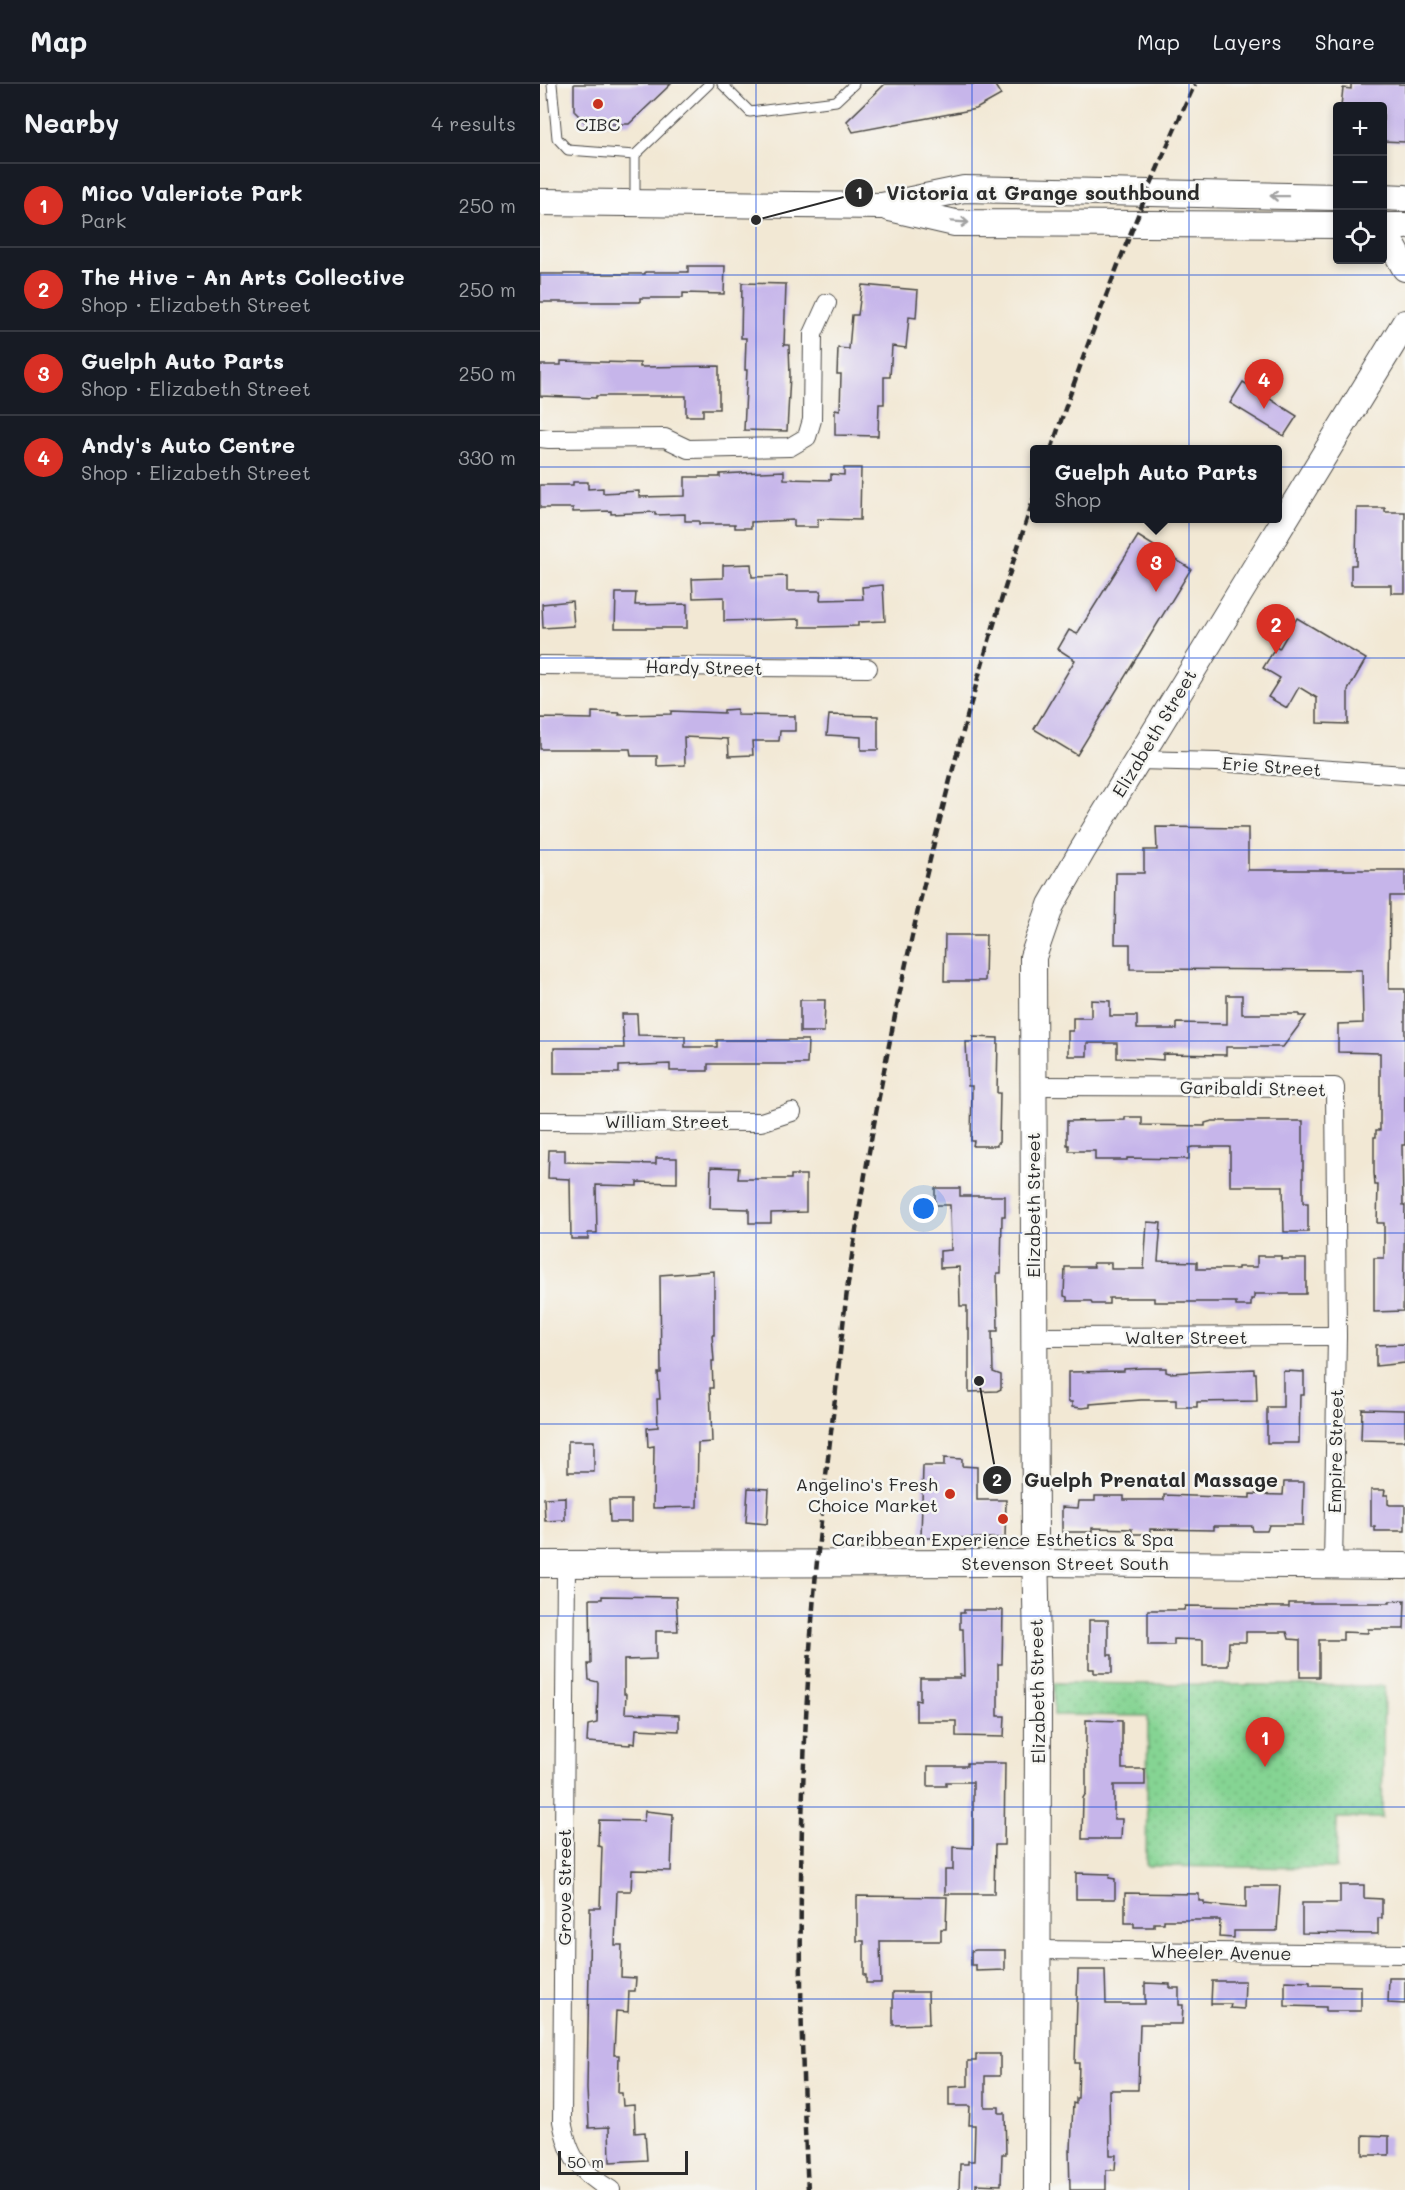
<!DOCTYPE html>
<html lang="en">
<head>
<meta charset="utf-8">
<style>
	body { margin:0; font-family:Mali,sans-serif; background:#242831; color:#f1f3f6 }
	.controls { position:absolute; right:18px; top:18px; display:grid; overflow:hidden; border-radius:6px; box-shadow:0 3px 9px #0003 }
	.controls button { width:54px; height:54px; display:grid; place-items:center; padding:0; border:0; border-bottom:2px solid #363941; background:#171b24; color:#f1f3f6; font:30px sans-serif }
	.scale { position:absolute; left:18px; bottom:15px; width:130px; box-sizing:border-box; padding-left:6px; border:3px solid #2b2b2b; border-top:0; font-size:16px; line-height:21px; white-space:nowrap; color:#2b2b2b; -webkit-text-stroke:4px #f6f6f2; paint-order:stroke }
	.you { position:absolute; left:384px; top:1125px; width:21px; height:21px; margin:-15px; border:4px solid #fff; border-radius:50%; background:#1a73e8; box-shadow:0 0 0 9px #1a73e833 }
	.badge { display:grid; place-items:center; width:39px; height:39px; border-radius:50%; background:#d93025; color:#fff; font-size:20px; font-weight:700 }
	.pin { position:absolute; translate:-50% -50px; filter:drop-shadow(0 2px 3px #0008) }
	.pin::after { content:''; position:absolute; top:32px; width:21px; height:18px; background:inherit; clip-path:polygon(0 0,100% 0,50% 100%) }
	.popup { position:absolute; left:490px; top:361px; width:252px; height:78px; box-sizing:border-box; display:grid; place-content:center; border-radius:6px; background:#171b24; filter:drop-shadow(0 2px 4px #0005); font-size:20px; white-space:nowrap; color:#9ea1a6 }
	.popup b { font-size:22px; color:#f1f3f6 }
	.popup::after { content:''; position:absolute; left:50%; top:100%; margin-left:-12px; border:12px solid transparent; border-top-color:#171b24 }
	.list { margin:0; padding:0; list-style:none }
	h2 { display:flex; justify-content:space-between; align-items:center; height:78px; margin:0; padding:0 24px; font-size:26px }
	h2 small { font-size:20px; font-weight:400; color:#9ea1a6 }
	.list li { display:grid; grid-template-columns:39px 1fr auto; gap:18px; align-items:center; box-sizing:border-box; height:84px; padding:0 24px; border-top:2px solid #363941 }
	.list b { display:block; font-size:22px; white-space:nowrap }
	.list p { margin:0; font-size:20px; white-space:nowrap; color:#9ea1a6 }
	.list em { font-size:20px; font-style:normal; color:#9ea1a6 }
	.icon { flex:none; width:33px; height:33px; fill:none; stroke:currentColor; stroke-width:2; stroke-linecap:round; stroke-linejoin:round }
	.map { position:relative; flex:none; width:865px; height:2106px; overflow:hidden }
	header { display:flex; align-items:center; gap:36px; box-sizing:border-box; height:84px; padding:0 30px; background:#171b24; border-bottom:2px solid #363941 }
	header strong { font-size:28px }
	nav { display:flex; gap:33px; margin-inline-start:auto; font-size:21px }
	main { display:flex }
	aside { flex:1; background:#171b24 }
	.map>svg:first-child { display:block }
</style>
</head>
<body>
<header>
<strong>Map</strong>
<nav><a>Map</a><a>Layers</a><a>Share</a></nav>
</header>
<main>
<aside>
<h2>Nearby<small>4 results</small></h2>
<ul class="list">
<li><span class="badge">1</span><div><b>Mico Valeriote Park</b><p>Park</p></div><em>250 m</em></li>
<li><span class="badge">2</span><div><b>The Hive - An Arts Collective</b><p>Shop · Elizabeth Street</p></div><em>250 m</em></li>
<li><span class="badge">3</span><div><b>Guelph Auto Parts</b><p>Shop · Elizabeth Street</p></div><em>250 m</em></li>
<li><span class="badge">4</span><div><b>Andy's Auto Centre</b><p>Shop · Elizabeth Street</p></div><em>330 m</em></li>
</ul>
</aside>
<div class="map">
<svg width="865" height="2106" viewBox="0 0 865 2106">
	<defs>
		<pattern id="green-dots" width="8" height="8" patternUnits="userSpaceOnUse" patternTransform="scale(1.5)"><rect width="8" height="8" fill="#85d493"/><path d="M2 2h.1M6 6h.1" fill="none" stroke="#73b67f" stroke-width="1.8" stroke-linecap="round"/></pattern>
	</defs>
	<rect width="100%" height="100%" fill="#f6f6f2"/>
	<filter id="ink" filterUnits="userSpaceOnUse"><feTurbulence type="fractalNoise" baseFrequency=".0167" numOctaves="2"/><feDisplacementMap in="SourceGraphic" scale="12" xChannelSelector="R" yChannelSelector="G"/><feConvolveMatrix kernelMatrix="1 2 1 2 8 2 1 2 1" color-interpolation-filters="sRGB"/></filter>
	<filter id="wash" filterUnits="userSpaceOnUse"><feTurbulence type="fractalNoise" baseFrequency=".008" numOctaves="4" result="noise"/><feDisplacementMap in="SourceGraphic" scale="24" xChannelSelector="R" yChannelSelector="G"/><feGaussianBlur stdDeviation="1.35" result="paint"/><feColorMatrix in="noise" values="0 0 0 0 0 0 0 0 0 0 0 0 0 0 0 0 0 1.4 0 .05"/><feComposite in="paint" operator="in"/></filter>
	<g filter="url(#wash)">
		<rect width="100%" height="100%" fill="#f2e8d4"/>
		<polygon fill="url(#green-dots)" stroke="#58805f" stroke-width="1.5" points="514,1599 844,1602 842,1734 797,1734 796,1784 606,1782 608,1632 514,1631"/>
		<g id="blocks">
			<g fill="#c6b5ea">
				<polygon points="34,0 131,0 89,40 47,40 34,27"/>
				<polygon points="345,0 454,0 461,11 436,25 313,48 307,37"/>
				<polygon points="811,0 865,0 865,58 843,57 843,22 801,22 803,4 811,5"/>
				<polygon points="148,182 185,182 184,210 143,209 143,214 100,214 100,218 0,218 0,190 105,190 105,188 148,188"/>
				<polygon points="202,199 246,200 244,261 249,261 250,291 247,347 204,346 207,286 205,286 206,254 201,254"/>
				<polygon points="322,201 378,206 376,234 369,233 366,264 352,262 350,293 344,293 344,320 339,320 338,352 295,351 295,325 300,326 301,290 297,290 298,264 309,265 312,231 318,231"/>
				<polygon points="21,277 100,279 100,283 179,282 179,325 163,325 163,332 146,332 146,312 56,312 56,314 0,312 0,281 21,281"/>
				<polygon points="703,298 757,332 744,352 690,319"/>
				<polygon points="304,384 321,384 320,436 278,435 278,443 254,443 254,436 211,438 211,444 195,444 195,440 159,440 159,437 145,437 145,430 115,431 115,428 71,430 71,427 33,428 33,424 0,424 0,401 33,401 33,398 48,398 48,405 63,404 63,409 99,407 99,413 145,412 145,393 180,393 180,390 244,387 244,395 291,396 291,390 304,391"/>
				<polygon points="817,424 845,424 845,428 865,428 865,509 851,509 851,501 811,501 811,481 816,481"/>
				<polygon points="598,452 651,485 537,671 494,645 535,576 518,565 529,546 537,550"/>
				<polygon points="211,480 212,493 247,492 247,507 281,507 280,516 323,515 322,503 343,501 345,537 318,538 318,542 279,543 260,543 260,535 184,537 184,513 153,514 152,495 183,494 183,481"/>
				<polygon points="76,509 96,509 95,521 147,520 147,544 75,544"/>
				<polygon points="32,517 34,542 3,544 2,520"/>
				<polygon points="757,534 826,575 808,606 808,640 777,639 777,614 759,603 747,624 728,613 740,594 723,584 736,563 739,565"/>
				<polygon points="197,625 197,631 255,632 255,647 240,647 239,657 212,657 213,671 189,672 188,655 144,653 145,681 117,682 117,672 91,672 90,665 0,665 0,634 52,635 52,628 80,629 79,631 131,630 131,627 184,629 184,626"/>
				<polygon points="289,631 338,632 338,666 321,666 321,653 287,651"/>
				<polygon points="616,743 708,744 708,786 865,786 865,812 850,812 849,905 865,905 865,1061 862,1061 863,1121 865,1121 863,1227 834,1228 834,1174 844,1174 844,1139 837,1139 838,1101 835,1101 834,1089 834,1053 836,1053 836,1046 840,1046 840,969 798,968 798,940 823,939 822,886 590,885 590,860 575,860 576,789 604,789 604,766 617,766"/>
				<polygon points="405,851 446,851 445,897 404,897"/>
				<polygon points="687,911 702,911 702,930 759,930 759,932 766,932 743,963 686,963 686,971 623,970 623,976 609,975 577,974 577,959 547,959 547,972 528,972 528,947 533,947 533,934 551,934 551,916 570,917 570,932 597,932 597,945 637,945 637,939 687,940"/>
				<polygon points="260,916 285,916 284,948 260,948"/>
				<polygon points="82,930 97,930 98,951 145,952 145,963 177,963 177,956 268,956 267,980 168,980 168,987 130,987 130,980 79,982 79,989 14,989 14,964 84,964"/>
				<polygon points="433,953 458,954 457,1009 460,1009 459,1059 457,1059 457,1062 433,1062 434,1057 431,1057 432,1002 428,1002 426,958 433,958"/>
				<polygon points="585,1033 602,1033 602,1041 665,1042 665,1039 672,1037 763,1037 763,1119 768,1119 768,1148 744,1148 743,1102 690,1102 690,1063 653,1063 649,1064 649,1075 587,1074 587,1076 555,1076 555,1067 529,1067 529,1061 527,1061 527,1037 585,1036"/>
				<polygon points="9,1066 25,1066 25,1078 116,1080 116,1074 137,1074 137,1099 97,1098 97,1102 56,1101 57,1149 48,1149 48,1155 31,1155 30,1095 8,1094"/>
				<polygon points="171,1083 199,1084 198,1095 251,1095 251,1091 266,1091 266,1128 231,1129 231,1139 209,1139 209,1125 170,1124"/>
				<polygon points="395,1104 420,1104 420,1112 465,1112 465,1132 462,1132 461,1189 457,1189 458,1247 452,1247 453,1288 461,1291 461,1305 457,1307 429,1308 429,1245 427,1245 427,1222 420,1222 419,1183 400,1184 400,1167 411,1166 410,1121 395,1121"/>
				<polygon points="607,1138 621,1139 618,1177 657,1178 657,1185 698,1185 698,1183 717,1183 717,1172 741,1172 741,1175 766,1175 766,1210 714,1210 714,1215 711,1215 711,1222 696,1222 696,1218 614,1218 614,1214 569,1214 569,1220 552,1220 551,1217 527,1217 527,1213 524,1212 525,1183 554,1183 553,1179 571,1179 571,1185 604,1185"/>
				<polygon points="174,1187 174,1251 172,1251 174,1277 172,1277 173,1304 170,1304 172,1358 158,1359 157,1423 113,1424 114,1362 108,1363 107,1344 118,1343 117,1315 120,1315 118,1289 121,1289 120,1191"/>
				<polygon points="865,1260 865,1279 836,1282 836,1261"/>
				<polygon points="602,1284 626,1284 626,1288 629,1289 714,1285 714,1289 716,1289 717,1317 657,1318 657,1323 636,1323 636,1316 601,1316 550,1320 550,1323 542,1324 532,1323 532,1318 528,1318 528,1288 584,1287 584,1285"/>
				<polygon points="743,1287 764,1288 764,1311 760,1311 759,1359 727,1359 727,1323 743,1323"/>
				<polygon points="822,1325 865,1326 865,1357 821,1356"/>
				<rect x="28" y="1357" width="26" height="31"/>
				<polygon points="404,1374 422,1375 422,1382 437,1383 437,1416 466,1416 465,1454 381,1454 383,1382 404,1382"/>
				<polygon points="744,1398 764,1398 763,1441 729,1441 727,1447 713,1447 712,1442 674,1442 674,1446 610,1445 610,1450 592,1450 592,1445 552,1444 552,1448 522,1448 522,1423 538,1424 539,1417 555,1417 555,1412 584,1412 584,1416 624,1416 624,1411 710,1414 710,1410 743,1411"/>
				<polygon points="208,1404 229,1405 227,1440 206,1438"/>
				<polygon points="831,1406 845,1406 844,1411 848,1411 848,1420 850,1421 865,1421 865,1447 835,1447 835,1443 831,1443"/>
				<polygon points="25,1413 25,1436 5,1437 4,1414"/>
				<polygon points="69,1416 91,1416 91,1438 70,1438"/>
				<polygon points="62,1512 136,1513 138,1547 116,1547 116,1575 84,1576 84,1610 86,1610 85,1629 139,1631 139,1647 96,1645 95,1660 90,1659 90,1661 47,1658 48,1641 57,1639 58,1598 49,1596 48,1580 51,1580 50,1515 62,1515"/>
				<polygon points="865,1516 864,1545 828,1545 828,1549 803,1548 803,1556 779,1556 779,1593 760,1593 760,1556 749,1555 747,1548 706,1548 706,1558 689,1558 688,1582 663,1582 663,1556 634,1555 634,1561 608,1561 608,1526 644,1526 645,1522 749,1523 749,1519 850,1519 850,1517"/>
				<polygon points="424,1526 463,1526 462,1580 458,1580 458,1632 465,1632 464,1653 416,1652 416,1637 376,1637 376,1616 380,1617 380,1594 420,1594 420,1591 424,1592 423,1545 420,1545 420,1529 424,1529"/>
				<polygon points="549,1536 568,1536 568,1571 572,1571 572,1589 554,1589 554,1585 549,1585"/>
				<polygon points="546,1636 582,1637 582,1685 605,1685 605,1701 574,1701 574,1735 582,1735 581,1755 542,1755 543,1714 546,1709"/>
				<polygon points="427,1679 465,1679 464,1761 455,1761 454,1810 405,1810 405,1786 413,1786 413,1763 433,1764 433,1698 406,1698 406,1702 388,1702 388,1682 427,1682"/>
				<polygon points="105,1727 133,1730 131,1787 92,1786 91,1807 77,1807 75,1861 82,1861 81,1893 96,1894 95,1907 89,1907 88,1928 76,1927 74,1971 79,1971 78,2009 82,2009 83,2022 94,2021 95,2049 105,2048 107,2076 70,2078 69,2043 49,2044 47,2005 50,1824 60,1824 62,1763 58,1762 59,1736 104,1737"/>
				<polygon points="536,1789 570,1790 569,1794 575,1795 575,1815 536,1815"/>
				<polygon points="800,1801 824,1801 824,1814 842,1815 842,1834 838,1834 838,1850 762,1849 762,1819 800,1819"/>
				<polygon points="706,1802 740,1802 737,1847 694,1847 694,1854 679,1853 680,1836 624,1836 624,1839 614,1839 614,1843 594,1843 594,1839 585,1839 585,1809 659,1810 659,1817 664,1817 664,1820 706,1824"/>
				<polygon points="317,1812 407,1813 406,1845 401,1845 401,1857 340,1857 341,1899 326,1899 326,1891 324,1891 324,1857 317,1857"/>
				<polygon points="436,1866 465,1866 465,1886 436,1887 436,1881 431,1881 431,1867"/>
				<polygon points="538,1886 565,1886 566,1920 605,1920 605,1899 630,1900 630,1904 639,1904 639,1921 643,1921 642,1940 600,1940 598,2006 569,2006 570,2071 576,2071 575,2086 566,2086 566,2106 530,2106 529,2066 531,2066 533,2019 536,2020 536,2014 538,2014 539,1979 535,1979"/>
				<polygon points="849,1894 865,1894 865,1920 848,1919"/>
				<polygon points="672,1897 705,1897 704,1925 690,1924 691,1920 671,1920"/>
				<polygon points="745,1897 770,1898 770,1901 821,1902 821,1927 786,1927 786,1923 745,1922"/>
				<polygon points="353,1908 388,1908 389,1940 353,1941"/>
				<polygon points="436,1970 460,1970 460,1992 445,1992 445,2023 459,2023 459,2029 465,2029 466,2070 462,2070 461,2101 436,2100 436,2106 419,2106 420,2080 428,2080 428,2077 434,2077 435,2041 429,2041 430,2022 409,2022 409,2003 428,2002 428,1977 436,1977"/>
				<polygon points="823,2051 849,2052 849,2071 823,2071"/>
			</g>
		</g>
	</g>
	<g filter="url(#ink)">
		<use href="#blocks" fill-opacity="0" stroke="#494744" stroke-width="1.5"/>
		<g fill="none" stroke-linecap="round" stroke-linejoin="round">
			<defs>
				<g id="lane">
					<polyline points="12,0 17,54 28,66 95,71"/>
					<polyline points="182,0 210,28 296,17 314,0"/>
					<polyline points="95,116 95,71 169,0"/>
				</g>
				<g id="street">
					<polyline points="0,354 9,355 125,354 148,365 250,363 267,353 272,336 273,250 287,219"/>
					<polyline points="0,581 328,584"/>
					<polyline points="598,676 677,678 865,691"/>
					<polyline points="493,1002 795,1003 797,1252 793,1482"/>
					<polyline points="0,1037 221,1038 252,1028"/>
					<polyline points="494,1253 797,1252"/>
					<path d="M26,1480L22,2037C29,2075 39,2087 71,2106"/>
					<polyline points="497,1866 865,1870"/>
				</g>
				<g id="secondary">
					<polyline points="842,113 865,114"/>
					<polyline points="0,118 342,122 424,105 798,113"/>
					<polyline points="350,124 415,139 798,141"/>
					<polyline points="842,142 865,142"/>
					<polyline points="842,154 854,164 865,184"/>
					<polyline points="0,1480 495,1479 865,1482"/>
					<polyline points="497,2106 498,1617 495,1461 493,873 511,821 542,767 865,239"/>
				</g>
			</defs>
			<use href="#lane" stroke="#494744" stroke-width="11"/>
			<use href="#street" stroke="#494744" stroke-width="20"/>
			<use href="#secondary" stroke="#494744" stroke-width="28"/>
			<use href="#lane" stroke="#fff" stroke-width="9"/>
			<use href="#street" stroke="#fff" stroke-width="18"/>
			<use href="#secondary" stroke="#fff" stroke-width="26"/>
			<g stroke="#2b2b2b" stroke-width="4.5" stroke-dasharray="9 4.5" stroke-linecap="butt">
				<path d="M511,366C553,241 600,119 655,0"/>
				<path d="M268,2106C257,1908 258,1709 274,1511C279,1451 286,1391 293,1331C299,1283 303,1234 310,1185C349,924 410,665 494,414"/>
			</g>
		</g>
		<defs><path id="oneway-shaft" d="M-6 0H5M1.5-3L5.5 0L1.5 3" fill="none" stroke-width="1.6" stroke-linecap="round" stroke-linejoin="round" transform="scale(1.5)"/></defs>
		<g stroke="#a0a0a0">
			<use href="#oneway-shaft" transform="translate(739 112) rotate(-179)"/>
			<use href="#oneway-shaft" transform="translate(420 138) rotate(4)"/>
		</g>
	</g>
	<path fill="none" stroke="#1d4ed8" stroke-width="1.5" stroke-opacity="0.55" d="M216,0V2106M432,0V2106M649,0V2106M0,191H865M0,383H865M0,574H865M0,766H865M0,957H865M0,1149H865M0,1340H865M0,1532H865M0,1723H865M0,1915H865"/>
	<g fill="#c8321e" stroke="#f6f6f2" stroke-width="2">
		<circle cx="58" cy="20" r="6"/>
		<circle cx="410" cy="1410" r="6"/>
		<circle cx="463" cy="1435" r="6"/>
	</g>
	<g text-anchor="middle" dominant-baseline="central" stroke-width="5" stroke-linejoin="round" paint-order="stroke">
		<g font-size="18" fill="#2b2b2b" stroke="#f6f6f2">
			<text x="58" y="40">CIBC</text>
			<text x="398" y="1400" text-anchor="end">Angelino's Fresh<tspan x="398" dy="21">Choice Market</tspan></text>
			<text x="463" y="1455">Caribbean Experience Esthetics &amp; Spa</text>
		</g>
		<g font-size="18" fill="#2b2b2b" stroke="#f6f6f2">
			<text transform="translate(164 583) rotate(1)">Hardy Street</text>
			<text transform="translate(614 649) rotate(-59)">Elizabeth Street</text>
			<text transform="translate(732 682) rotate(4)">Erie Street</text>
			<text transform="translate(713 1004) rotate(1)">Garibaldi Street</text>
			<text x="127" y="1037">William Street</text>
			<text transform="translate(493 1121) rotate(-90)">Elizabeth Street</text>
			<text x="646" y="1253">Walter Street</text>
			<text transform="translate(795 1367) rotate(-89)">Empire Street</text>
			<text x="525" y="1479">Stevenson Street South</text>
			<text transform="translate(497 1607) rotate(-91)">Elizabeth Street</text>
			<text transform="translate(24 1803) rotate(-90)">Grove Street</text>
			<text transform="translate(681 1868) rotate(1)">Wheeler Avenue</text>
		</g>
	</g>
	<path fill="none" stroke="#2b2b2b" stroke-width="2" d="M216 136L319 109M439 1297L457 1396"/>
	<g fill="#2b2b2b" stroke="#f6f6f2" stroke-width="2">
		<circle cx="216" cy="136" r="6"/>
		<circle cx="439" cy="1297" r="6"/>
		<circle cx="319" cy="109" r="15"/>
		<circle cx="457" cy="1396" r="15"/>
	</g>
	<g font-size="18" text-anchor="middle" font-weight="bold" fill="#fff">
		<text x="319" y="115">1</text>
		<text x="457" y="1402">2</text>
	</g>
	<g font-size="20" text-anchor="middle" font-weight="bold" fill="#2b2b2b" stroke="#f6f6f2" stroke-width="5" stroke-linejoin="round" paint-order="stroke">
		<text x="503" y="116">Victoria at Grange southbound</text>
		<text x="611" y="1403">Guelph Prenatal Massage</text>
	</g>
</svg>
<div class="controls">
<button>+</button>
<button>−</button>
<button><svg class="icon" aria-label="locate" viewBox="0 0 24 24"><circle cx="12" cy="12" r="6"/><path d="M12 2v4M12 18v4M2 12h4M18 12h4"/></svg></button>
</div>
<div class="scale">50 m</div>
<div class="you"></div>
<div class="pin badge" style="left:725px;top:1683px">1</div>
<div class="pin badge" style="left:736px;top:570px">2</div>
<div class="pin badge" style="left:616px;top:508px">3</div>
<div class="popup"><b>Guelph Auto Parts</b>Shop</div>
<div class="pin badge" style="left:724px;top:325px">4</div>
</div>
</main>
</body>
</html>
